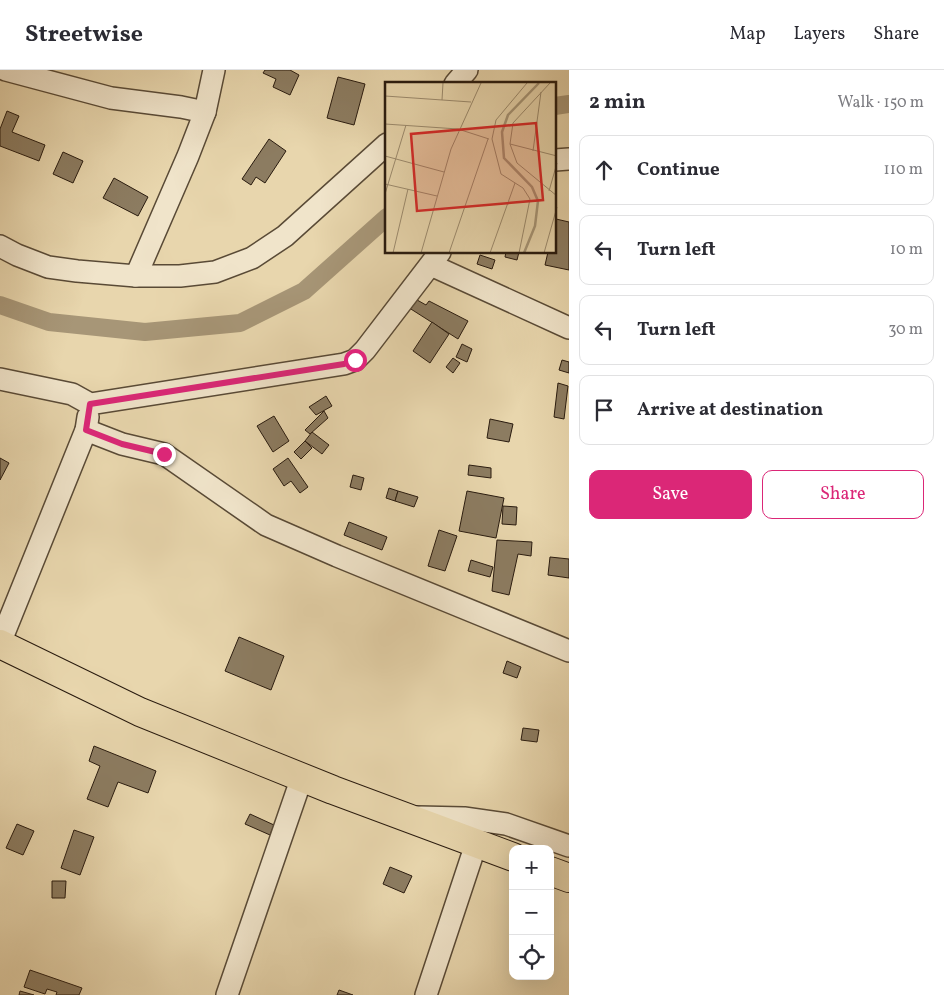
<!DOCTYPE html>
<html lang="en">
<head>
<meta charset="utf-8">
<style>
	body { margin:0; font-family:Vollkorn,serif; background:#f2f2f3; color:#2b2b33 }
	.controls { position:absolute; right:15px; bottom:15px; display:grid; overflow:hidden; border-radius:10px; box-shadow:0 5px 20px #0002 }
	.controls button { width:45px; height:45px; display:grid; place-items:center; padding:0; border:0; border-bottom:1px solid #e1e1e2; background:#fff; color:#2b2b33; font:25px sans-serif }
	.stop { position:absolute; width:15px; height:15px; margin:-11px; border:4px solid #db2777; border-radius:50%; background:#fff }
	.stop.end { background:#db2777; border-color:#fff; box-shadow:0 1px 5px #0008 }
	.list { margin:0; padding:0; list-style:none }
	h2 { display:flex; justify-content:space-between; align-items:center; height:65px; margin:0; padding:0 20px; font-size:21px }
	h2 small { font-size:16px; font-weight:400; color:#7c7c81 }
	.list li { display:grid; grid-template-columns:32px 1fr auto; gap:15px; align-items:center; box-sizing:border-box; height:70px; margin:0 10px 10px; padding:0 10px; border:1px solid #e1e1e2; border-radius:10px }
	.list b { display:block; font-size:19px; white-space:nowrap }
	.list em { font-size:16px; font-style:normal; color:#7c7c81 }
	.actions { display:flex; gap:10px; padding:15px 20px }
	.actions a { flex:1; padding:11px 0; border:1px solid #db2777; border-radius:10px; text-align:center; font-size:18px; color:#db2777 }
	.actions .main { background:#db2777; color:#fff }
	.icon { flex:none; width:28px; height:28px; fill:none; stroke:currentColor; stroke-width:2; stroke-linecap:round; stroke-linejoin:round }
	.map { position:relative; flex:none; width:569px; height:925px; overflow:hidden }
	header { display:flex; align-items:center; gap:30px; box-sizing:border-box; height:70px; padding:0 25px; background:#fff; border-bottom:1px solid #e1e1e2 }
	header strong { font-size:24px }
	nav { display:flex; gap:28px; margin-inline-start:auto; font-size:18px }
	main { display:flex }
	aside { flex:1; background:#fff }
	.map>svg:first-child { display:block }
</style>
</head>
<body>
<header>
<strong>Streetwise</strong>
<nav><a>Map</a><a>Layers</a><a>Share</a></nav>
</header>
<main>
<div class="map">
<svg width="569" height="925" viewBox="0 0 569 925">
	<rect width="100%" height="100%" fill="#e8d6ad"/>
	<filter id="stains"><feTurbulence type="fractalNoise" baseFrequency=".004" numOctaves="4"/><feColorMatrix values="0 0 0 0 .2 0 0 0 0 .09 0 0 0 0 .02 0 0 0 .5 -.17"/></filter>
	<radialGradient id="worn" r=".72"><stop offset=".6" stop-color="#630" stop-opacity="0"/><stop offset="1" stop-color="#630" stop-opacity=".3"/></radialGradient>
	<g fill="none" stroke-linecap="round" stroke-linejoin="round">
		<g stroke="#a79677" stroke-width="18">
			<polyline points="555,36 569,34"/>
			<polyline points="0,235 49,252 145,262 240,253 304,221 387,147"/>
		</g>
	</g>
	<g fill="#8c7c61" stroke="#291b0f">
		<polygon points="265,0 290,0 299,5 290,25 273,17 276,9 263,3"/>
		<polygon points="338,7 365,14 354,55 327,48"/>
		<polygon points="7,41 19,46 12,62 45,75 39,91 0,76 0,59"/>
		<polygon points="269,69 286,81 265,113 256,107 251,115 242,109"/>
		<polygon points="63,82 83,91 73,113 53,104"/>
		<polygon points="114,108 148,127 138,146 103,128"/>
		<polygon points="556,149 569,152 569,200 545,195 548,182 555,182"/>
		<polygon points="506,182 519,182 517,190 505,187"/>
		<polygon points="480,185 495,190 492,199 477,194"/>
		<polygon points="410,226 426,235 429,231 468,251 458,269 403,234"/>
		<polygon points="432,252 449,264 430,293 413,281"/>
		<polygon points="462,274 472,279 467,292 456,287"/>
		<polygon points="453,288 460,293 453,303 446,297"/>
		<polygon points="562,290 569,292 569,303 559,300"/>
		<polygon points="558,313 568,316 564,349 554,347"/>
		<polygon points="326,326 332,336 316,345 309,337"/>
		<polygon points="324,341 328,348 310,364 305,360"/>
		<polygon points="274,346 289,371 273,382 257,356"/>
		<polygon points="490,349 513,354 509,372 487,368"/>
		<polygon points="312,362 329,375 322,384 305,371"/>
		<polygon points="305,371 312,378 301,389 294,382"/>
		<polygon points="0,388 9,393 0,410"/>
		<polygon points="288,388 308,417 300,423 291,411 284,416 273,399"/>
		<polygon points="469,395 491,398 491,408 468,405"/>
		<polygon points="353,405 364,408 361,420 350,417"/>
		<polygon points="389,418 398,421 395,431 386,428"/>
		<polygon points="398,421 418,427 414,437 395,431"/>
		<polygon points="467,421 504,428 496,468 459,461"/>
		<polygon points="503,436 517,437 516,455 502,454"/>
		<polygon points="349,452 387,467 382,480 344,465"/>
		<polygon points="439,460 457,466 445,501 428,496"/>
		<polygon points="497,470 532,472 531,486 518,484 509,525 492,521"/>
		<polygon points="550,487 569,489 569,508 548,505"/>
		<polygon points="471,490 493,497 490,507 468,501"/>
		<polygon points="239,567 284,586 271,620 225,601"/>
		<polygon points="507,591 521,597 517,608 503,603"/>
		<polygon points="523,658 539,660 537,672 521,670"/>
		<polygon points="94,676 156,701 148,723 118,712 108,737 87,729 100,696 89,691"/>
		<polygon points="250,744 274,755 270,765 245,754"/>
		<polygon points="17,754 34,761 23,785 6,778"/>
		<polygon points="74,760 94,767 80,805 61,798"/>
		<polygon points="390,797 412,806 404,823 383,814"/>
		<polygon points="52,811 66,811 65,828 52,828"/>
		<polygon points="30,900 82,918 79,925 56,925 57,922 47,919 45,924 24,917"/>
		<polygon points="339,920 353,925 337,925"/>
		<polygon points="20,921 34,925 19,925"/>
	</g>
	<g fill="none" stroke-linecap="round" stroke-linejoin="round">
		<defs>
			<g id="minor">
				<polyline points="6,0 111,28 181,37 205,42"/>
				<polyline points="455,14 467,0"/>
				<polyline points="555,90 569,89"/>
				<polyline points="0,176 17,185 48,197 77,201 136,206 180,206 215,202 252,188 285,166 387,74"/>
				<polyline points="431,195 569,258"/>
				<polyline points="136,206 188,86 205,42 214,0"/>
				<polyline points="0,309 72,324 90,334 344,294 355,290 365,280 440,182"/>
				<polyline points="86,360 122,374 164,384 266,455 337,486 569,581"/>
				<polyline points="0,573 86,360 88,347"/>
				<polyline points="418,747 464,748 506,754 569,776"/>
				<polyline points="227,925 302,707"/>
				<polyline points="426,925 476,774"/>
			</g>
			<g id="highway">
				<polyline points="0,574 140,642 333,720 513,787"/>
				<polyline points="550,801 569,808"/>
			</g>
		</defs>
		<use href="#minor" stroke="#594a36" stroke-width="24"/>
		<use href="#highway" stroke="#291b0f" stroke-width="30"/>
		<use href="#minor" stroke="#f0e4ca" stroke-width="21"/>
		<use href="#highway" stroke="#e8d6ad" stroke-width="28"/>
	</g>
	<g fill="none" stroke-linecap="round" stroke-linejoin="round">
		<polyline stroke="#db2777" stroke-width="6" points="164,384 122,374 86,360 90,334 344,294 355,290"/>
	</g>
	<g transform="translate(385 12)">
		<rect width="171" height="171" fill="#e8d6ad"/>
		<path fill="none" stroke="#a79677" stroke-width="2.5" d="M139,171L150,144L153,119L147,105L119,76L117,50L123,33L154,1"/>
		<path fill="none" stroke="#9c8b6e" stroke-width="1" d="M165,1L128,41L125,62L132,81L172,114M0,14L86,20M57,18L58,1M0,42L73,47L104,57M125,62L172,74M148,69L156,10M0,74L59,90M0,102L52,114M164,109L172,81M0,112L21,43M8,171L23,107M36,171L66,67L96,1M64,171L103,57M105,171L130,101M134,171L145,117L138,106L116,92L107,57L111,38L142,1M159,171L172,125"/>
		<path fill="#d62828" fill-opacity="0.15" stroke="#d62828" stroke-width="2.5" d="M151,41L158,118L32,129L26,52Z"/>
		<rect width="171" height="171" fill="none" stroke="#291b0f" stroke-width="2.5"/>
	</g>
	<rect width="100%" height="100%" filter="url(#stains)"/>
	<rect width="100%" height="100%" fill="url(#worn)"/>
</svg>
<div class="controls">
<button>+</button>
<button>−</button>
<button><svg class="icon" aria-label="locate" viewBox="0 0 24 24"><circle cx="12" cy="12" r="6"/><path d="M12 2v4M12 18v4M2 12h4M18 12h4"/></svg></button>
</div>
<div class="stop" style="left:355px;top:290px"></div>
<div class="stop end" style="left:164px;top:384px"></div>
</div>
<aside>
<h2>2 min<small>Walk · 150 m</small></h2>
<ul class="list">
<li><svg class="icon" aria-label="ahead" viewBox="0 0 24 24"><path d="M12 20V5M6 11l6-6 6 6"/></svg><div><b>Continue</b></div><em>110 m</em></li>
<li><svg class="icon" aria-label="left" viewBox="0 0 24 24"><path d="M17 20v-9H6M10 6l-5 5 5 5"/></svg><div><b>Turn left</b></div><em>10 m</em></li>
<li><svg class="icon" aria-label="left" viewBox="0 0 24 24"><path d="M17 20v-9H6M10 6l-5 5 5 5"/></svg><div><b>Turn left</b></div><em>30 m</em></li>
<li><svg class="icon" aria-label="arrive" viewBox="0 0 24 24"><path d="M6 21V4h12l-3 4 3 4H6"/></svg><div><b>Arrive at destination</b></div></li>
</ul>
<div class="actions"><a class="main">Save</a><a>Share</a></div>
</aside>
</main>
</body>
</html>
